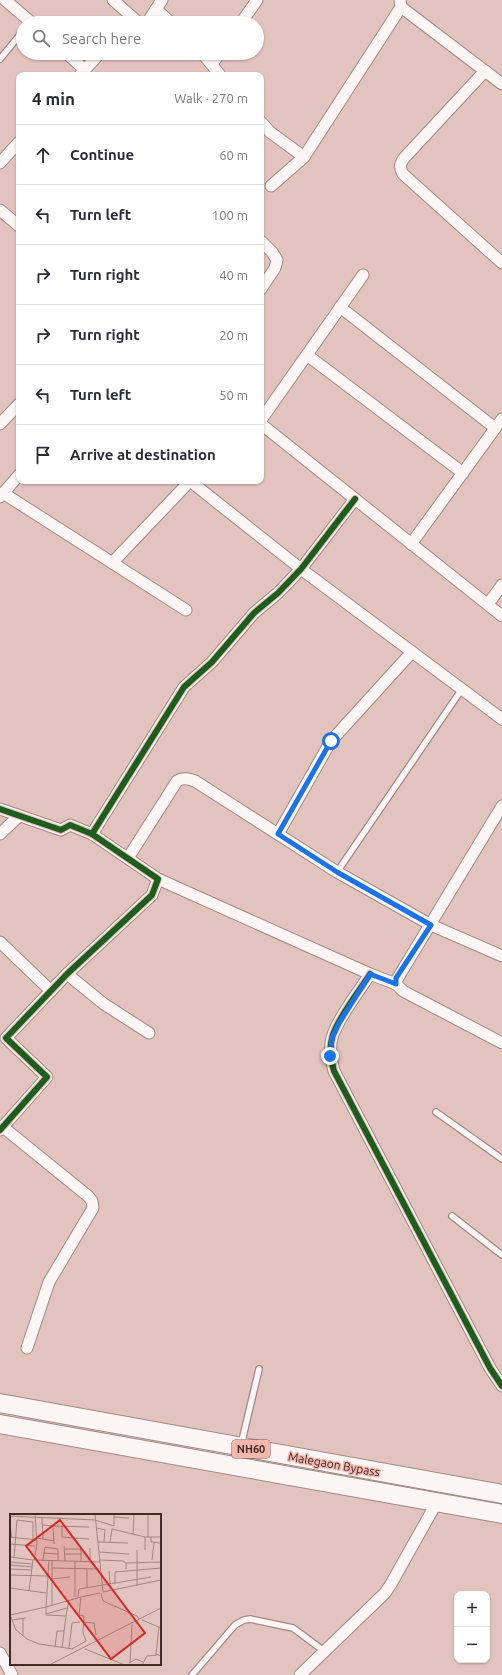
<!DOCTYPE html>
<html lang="en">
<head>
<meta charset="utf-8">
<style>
	body { margin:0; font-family:Ubuntu,sans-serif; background:#f7f7f7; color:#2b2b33 }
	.controls { position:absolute; right:12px; bottom:12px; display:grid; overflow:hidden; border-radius:8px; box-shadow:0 1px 3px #0004 }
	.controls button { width:36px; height:36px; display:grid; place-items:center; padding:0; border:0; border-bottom:1px solid #e1e1e2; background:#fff; color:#2b2b33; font:20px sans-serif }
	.stop { position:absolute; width:12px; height:12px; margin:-9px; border:3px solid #1a73e8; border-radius:50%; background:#fff }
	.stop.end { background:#1a73e8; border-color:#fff; box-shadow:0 1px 4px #0008 }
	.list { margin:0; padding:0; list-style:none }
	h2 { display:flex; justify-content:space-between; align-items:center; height:52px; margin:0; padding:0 16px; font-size:17px }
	h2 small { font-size:13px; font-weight:400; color:#7c7c81 }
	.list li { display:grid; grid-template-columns:26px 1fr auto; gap:12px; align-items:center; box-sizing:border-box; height:60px; padding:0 16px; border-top:1px solid #e1e1e2 }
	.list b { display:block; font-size:15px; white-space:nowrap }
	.list em { font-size:13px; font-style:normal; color:#7c7c81 }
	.icon { flex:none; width:22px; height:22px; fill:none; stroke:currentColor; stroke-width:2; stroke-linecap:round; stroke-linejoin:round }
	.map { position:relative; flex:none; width:502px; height:1675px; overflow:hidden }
	.search { position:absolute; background:#fff; box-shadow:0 1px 3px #0004; left:16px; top:16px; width:248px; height:44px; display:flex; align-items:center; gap:10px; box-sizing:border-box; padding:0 14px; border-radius:22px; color:#7c7c81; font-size:15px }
	.panel { position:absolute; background:#fff; box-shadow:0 1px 3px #0004; left:16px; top:72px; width:248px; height:412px; border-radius:8px }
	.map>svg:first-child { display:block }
</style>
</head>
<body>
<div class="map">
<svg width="502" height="1675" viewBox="0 0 502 1675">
	<rect width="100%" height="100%" fill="#e3c3bd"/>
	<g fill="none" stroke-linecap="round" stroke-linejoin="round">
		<defs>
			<g id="service">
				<polyline points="0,59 23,31"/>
				<polyline points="337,872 462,689"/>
				<polyline points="436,1112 502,1159"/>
				<polyline points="452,1216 502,1255"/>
				<polyline points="241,1445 259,1369"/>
				<polyline points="192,1675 235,1625 244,1620 250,1619 293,1628 324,1651"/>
			</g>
			<g id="minor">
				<polyline points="5,0 32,23"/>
				<polyline points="113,0 139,23"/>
				<polyline points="401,7 502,84"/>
				<polyline points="156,9 171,23"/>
				<polyline points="147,23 162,0"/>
				<polyline points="241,23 257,0"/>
				<polyline points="66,53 85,70"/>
				<polyline points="125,53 127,53"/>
				<polyline points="202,53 220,75"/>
				<polyline points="212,64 220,53"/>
				<path d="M485,71L405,157C400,163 399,167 403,174L502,263"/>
				<polyline points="80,75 100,53"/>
				<polyline points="261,122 270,132 304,157"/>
				<polyline points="0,163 19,142"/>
				<polyline points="271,186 304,157 401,7 400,0"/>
				<polyline points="0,210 19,226"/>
				<polyline points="261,241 272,252 277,260 275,268 261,289"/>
				<polyline points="340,307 495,428"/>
				<polyline points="307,355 463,473"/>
				<polyline points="261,420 363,275"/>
				<polyline points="0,424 19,404"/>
				<polyline points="261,424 502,616"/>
				<polyline points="190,481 301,569 502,719"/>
				<polyline points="3,493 186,610"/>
				<polyline points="0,497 19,475"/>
				<polyline points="411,544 502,419"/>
				<polyline points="112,563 190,481"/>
				<polyline points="488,604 502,585"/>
				<polyline points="502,806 396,981 396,984 403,991 502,1043"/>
				<polyline points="0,809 61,830 70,825 92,834 158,879 152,895 67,974 6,1038 47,1077 0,1130"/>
				<polyline points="0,834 19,816"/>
				<polyline points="92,834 184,687 212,662 254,613 278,593 301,569 355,499"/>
				<polyline points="278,834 331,741 412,652"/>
				<path d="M128,858L177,781C183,777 189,779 195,781L337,872L431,925L502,956"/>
				<polyline points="158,879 370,974 396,984"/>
				<polyline points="0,942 51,991"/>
				<polyline points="67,974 104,1004 149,1033"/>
				<path d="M370,974C360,990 336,1021 332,1038C329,1049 331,1060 334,1071L490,1368L502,1386"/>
				<polyline points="3,1127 88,1196 92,1201 93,1208 49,1282 27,1348"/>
				<polyline points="0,1653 12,1675"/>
				<polyline points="300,1675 385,1593 391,1584 437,1502"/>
			</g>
			<g id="trunk">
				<polyline points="0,1403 502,1494"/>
				<polyline points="0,1424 502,1514"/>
			</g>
		</defs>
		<use href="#service" stroke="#a18985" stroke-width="8"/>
		<use href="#minor" stroke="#a18985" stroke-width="13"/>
		<use href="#trunk" stroke="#a18985" stroke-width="20"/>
		<use href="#service" stroke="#fbf6f5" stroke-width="5.5"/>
		<use href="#minor" stroke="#fbf6f5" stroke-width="11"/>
		<use href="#trunk" stroke="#fbf6f5" stroke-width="18"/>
		<defs>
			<g id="cycleway">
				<polyline points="0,809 61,830 70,825 92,834 158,879 152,895 67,974 6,1038 47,1077 0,1130"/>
				<polyline points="92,834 184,687 212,662 254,613 278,593 301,569 355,499"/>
				<path d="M370,974C360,990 336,1021 332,1038C329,1049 331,1060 334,1071L490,1368L502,1386"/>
			</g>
		</defs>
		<use href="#cycleway" stroke="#f2b8ae" stroke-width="8"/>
		<use href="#cycleway" stroke="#1b5e20" stroke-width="6"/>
	</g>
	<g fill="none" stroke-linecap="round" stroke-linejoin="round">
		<polyline stroke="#1a73e8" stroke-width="5" points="330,1056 332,1038 339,1023 370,974 396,984 396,978 431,925 337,872 278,834 331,741"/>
	</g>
	<g text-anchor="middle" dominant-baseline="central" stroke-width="3" stroke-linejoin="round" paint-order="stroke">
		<rect fill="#f2b8ae" stroke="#765550" stroke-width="1" x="232" y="1440" width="38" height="18" rx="3"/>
		<g font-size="11" font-weight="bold" fill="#412a27">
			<text x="251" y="1449">NH60</text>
		</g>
		<g font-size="12" fill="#412a27" stroke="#f2b8ae">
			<text transform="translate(334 1464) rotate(10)">Malegaon Bypass</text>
		</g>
	</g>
	<g transform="translate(10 1514)">
		<rect width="151" height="151" fill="#e3c3bd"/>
		<path fill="none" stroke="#a28681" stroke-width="1" d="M25,0L27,29L24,46L90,48M85,0L93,78L151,66M0,2L85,6L104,12V0M104,3L119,4M32,4L33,25M33,11L43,12L44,30M0,12L2,24M43,12L79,13M52,12V23L79,25M87,14L95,16L94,28M102,15L135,23H151M123,20L124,0M0,23L27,26M138,23V0M141,23V28L151,29M27,24L44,27M88,28L118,29M100,28L102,15M0,30L25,32M54,32L55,47M71,33V47M80,34V48M55,35H71M127,36V72M135,36V23M89,38L119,40M33,39L48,40M55,40H71M0,43L23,46M4,44L7,6L23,8V26M33,46L35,33L48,35V47M90,46L113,47L116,49V55M142,46L144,29M0,48L22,50M116,49L151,48M0,51L22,53M42,54L90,55M0,55L21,56M77,55V74M99,57L100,70M0,61L37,62M41,65L60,63M105,70V58L151,54M0,74L36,79M19,77L23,46M91,79L93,87L127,102L129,105M65,83V47M68,83L69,75L141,63M71,83L90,79M42,91V47M36,100L57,94M0,101L6,116L17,125L29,130L63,135M0,101L36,93L39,46M56,102L59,86M13,104V122M2,106L16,104M132,106L151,114M73,108L84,109L86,121M149,113L146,140L151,142M45,133L47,117H54M52,134L56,102L36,101V93L71,83L69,101L74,102L73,119L76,127L62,135M59,134L62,109L70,108M75,135L115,151M119,149L126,145L133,148M120,149L122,111M39,151L151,94M132,151L137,142L147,141"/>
		<path fill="#d62828" fill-opacity="0.15" stroke="#d62828" stroke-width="2" d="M50,6L135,119L101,145L16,32Z"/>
		<rect width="151" height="151" fill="none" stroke="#412a27" stroke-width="2"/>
	</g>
</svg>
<div class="controls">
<button>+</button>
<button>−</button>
</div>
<div class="stop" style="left:331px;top:741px"></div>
<div class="stop end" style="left:330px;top:1056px"></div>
<div class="search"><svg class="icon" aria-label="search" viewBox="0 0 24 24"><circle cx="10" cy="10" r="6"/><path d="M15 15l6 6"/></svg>Search here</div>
<section class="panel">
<h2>4 min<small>Walk · 270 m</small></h2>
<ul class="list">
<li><svg class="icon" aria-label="ahead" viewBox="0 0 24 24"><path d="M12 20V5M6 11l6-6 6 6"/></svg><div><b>Continue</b></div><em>60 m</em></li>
<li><svg class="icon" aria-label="left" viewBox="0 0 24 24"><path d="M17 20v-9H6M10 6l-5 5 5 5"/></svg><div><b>Turn left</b></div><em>100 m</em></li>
<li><svg class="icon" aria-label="right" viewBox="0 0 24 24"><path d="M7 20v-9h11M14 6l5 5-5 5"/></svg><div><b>Turn right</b></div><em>40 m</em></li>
<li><svg class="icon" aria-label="right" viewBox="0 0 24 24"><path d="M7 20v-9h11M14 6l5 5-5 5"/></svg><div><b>Turn right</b></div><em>20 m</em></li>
<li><svg class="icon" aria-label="left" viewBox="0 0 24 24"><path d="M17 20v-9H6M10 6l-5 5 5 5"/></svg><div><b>Turn left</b></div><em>50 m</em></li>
<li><svg class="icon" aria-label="arrive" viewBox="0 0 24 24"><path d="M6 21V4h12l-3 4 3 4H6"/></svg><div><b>Arrive at destination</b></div></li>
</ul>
</section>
</div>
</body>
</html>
